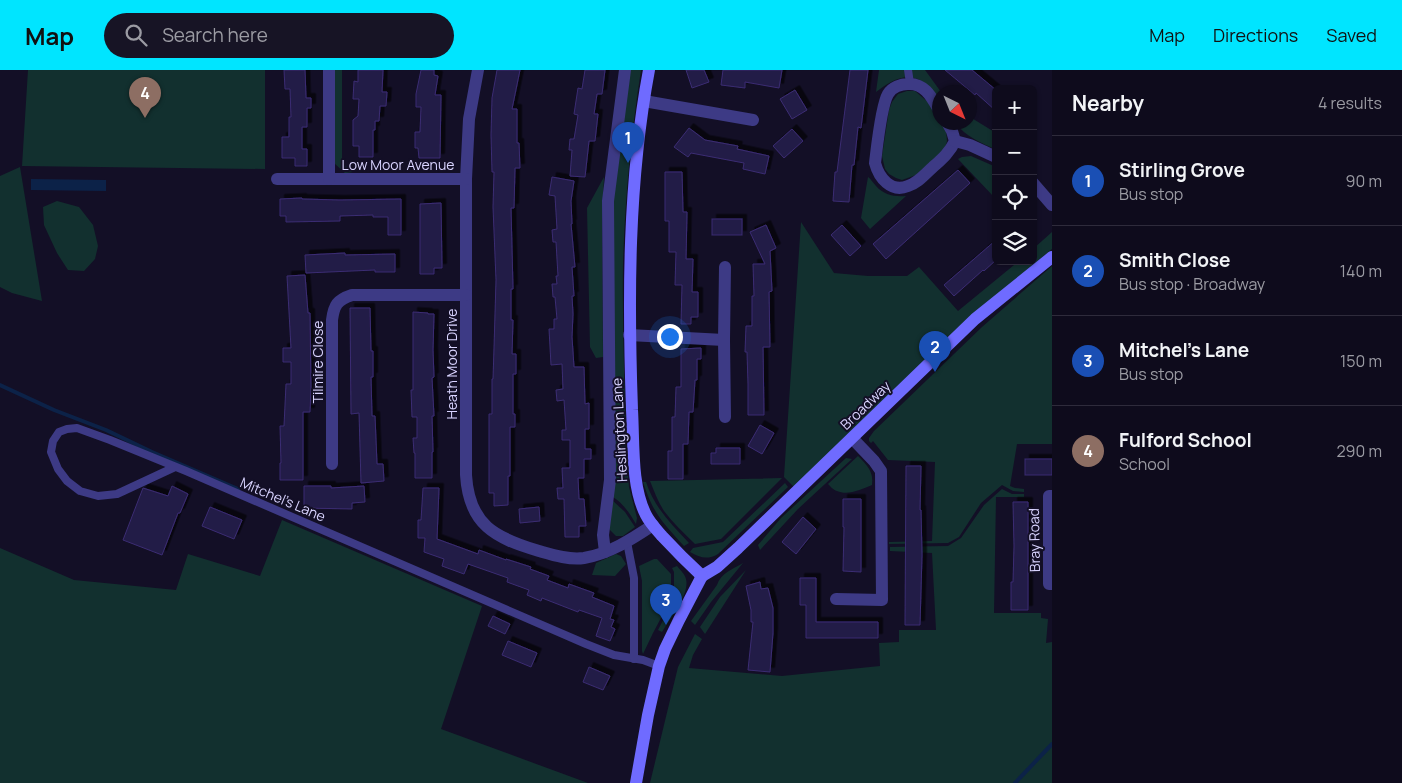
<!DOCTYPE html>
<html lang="en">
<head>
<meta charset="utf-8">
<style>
	body { margin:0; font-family:Manrope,sans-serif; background:#171425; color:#f1f3f6 }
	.controls { position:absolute; right:15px; top:15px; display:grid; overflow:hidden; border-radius:8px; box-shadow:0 1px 4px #0004 }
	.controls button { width:45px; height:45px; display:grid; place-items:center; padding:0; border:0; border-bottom:1px solid #2e2b3b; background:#0e0b1c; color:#f1f3f6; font:25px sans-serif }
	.compass { position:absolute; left:932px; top:15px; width:45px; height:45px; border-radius:50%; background:#0e0b1c; box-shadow:0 1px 4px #0004; rotate:137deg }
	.you { position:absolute; left:669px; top:266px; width:18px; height:18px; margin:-12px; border:4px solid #fff; border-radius:50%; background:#1a73e8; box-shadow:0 0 0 8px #1a73e833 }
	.badge { display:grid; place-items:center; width:32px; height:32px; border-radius:50%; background:#00e5ff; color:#fff; font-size:16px; font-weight:700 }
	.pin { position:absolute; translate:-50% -41px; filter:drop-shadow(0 1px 2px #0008) }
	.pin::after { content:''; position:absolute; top:26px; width:18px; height:15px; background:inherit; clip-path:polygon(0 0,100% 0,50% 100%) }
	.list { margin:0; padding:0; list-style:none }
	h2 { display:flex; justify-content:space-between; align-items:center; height:65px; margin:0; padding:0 20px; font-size:21px }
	h2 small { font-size:16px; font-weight:400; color:#9b9ba3 }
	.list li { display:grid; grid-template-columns:32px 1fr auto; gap:15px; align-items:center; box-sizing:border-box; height:90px; padding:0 20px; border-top:1px solid #2e2b3b }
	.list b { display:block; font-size:19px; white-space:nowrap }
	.list p { margin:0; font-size:16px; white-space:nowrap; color:#9b9ba3 }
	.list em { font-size:16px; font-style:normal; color:#9b9ba3 }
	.icon { flex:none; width:28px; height:28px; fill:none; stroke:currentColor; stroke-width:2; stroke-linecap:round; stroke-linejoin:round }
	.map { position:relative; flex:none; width:1052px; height:713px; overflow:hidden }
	header { display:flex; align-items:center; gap:30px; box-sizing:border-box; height:70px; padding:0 25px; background:#00e5ff; color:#111 }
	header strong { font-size:24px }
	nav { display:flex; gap:28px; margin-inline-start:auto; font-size:18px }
	.search { width:350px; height:45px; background:#171425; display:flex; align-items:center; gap:12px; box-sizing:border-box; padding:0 18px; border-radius:28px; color:#9b9ba3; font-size:19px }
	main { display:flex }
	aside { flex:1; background:#0e0b1c }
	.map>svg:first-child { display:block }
</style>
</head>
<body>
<header>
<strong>Map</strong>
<div class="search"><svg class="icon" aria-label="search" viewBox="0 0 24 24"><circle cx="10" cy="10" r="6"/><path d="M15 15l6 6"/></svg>Search here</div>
<nav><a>Map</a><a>Directions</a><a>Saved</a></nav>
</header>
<main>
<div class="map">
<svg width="1052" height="713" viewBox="0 0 1052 713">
	<defs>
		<filter id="shadow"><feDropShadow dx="4.5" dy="-4.5" stdDeviation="0" flood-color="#0009"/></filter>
	</defs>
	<rect width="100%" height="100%" fill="#130f26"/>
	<g fill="#12302f">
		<polygon points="28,0 265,0 265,99 22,96"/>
		<polygon points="335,0 342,0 342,93 353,102 345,103 334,93"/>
		<path d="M630,0H641C631,64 625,129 623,194C622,261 625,329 627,396L629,417L637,448L636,454C630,444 623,433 613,427L612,138Z"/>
		<path d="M879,0H925L941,22H939V29C935,24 931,18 926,14C909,0 891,10 876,22Z"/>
		<polygon points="907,21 915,21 929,33 946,61 947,71 945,79 916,105 902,110 896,108 889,104 885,99 882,86 889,40 892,32 898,24"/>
		<path d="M970,47L996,63V80C981,72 965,67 956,53L969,52Z"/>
		<polygon points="971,86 996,97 995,128 958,89 962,87"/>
		<polygon points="20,97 42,231 12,223 0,217 0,106"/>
		<polygon points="604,107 602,150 603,287 596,288 590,277 587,138"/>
		<path d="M868,107C871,109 873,113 876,116C884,125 894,127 906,126L870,159L861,148Z"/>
		<polygon points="57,131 79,137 93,155 98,176 95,189 84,201 68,200 57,183 44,155 43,137"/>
		<polygon points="801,152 834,203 868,206 907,206 919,197 958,241 1019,191 1033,191 1033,179 1052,162 1052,179 1033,195 794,417 784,407"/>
		<polygon points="1052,196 1052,374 1017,374 1010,416 1015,418 1024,419 1024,422 1013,421 1002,415 981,433 959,467 948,473 889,474 889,472 932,471 935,392 888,390 873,371 871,373 869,371 869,368 874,361 982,257"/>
		<path d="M858,386C867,395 874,402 872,415C862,419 848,426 837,421C833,420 830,416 828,414Z"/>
		<polygon points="846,388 852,389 798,439 760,480 758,475 781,448"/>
		<path d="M782,408L721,469L695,474C684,463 673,453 664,441C658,432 654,421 650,411Z"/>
		<path d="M643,412H646C654,437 671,454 689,473L684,476C662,452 653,443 643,412Z"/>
		<path d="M785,413L788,417L718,484C708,490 700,488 690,482L693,478L723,472Z"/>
		<polygon points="1002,419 1012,424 1024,424 1024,427 996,427 994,543 1041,543 1041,548 1048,549 1046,573 1052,572 1052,713 650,713 678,597 695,564 702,569 693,585 689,598 782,606 880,596 879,573 899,572 899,560 936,560 932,483 890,481 890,477 948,476 961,468 984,435"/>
		<polygon points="612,430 625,442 635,457 623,466 616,466 609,459"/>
		<polygon points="282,450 482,536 441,659 588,713 0,713 0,478 74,510 176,520 188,484 260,506"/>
		<polygon points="616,484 621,486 626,494 615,506 592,505 596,493"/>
		<polygon points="654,489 657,489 671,504 671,529 653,563 643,584 642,581 642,511 639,496"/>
		<path d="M743,493L711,532L695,555L691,551L717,515C721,503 733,499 743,493Z"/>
		<path d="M677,496C680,500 685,504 686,509C690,524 670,549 662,562L658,560L674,529V502L672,498Z"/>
		<polygon points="746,500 705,564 700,557 720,527"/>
	</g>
	<polygon fill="#0c2248" points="31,109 106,110 106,121 31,120"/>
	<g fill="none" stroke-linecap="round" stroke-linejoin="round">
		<g stroke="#0c2248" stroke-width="4">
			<polyline points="0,315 54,340 106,360 152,382 238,419"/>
			<polyline points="1015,713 1052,674"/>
		</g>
	</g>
	<g fill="#241b47" stroke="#3b2d73" filter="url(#shadow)">
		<polygon points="284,0 305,0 306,28 311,28 311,38 307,38 307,57 302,57 302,79 307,79 307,96 295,96 295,88 282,88 282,67 289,67 289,47 291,47 290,19 285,19"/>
		<polygon points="358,0 383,0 382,22 387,22 386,36 380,36 379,51 375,51 375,60 373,60 373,87 359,87 359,76 353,76 353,50 358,46 359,29 353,29 354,11 358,12"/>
		<polygon points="421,0 434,0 434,5 438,6 435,25 441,25 440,88 419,88 418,78 415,78 415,62 420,62 421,37 416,37 416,24"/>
		<polygon points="497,0 520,0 512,39 517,39 517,73 519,73 520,98 515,98 514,138 511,138 513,219 511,219 511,250 513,250 512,284 516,284 516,304 513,304 513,344 515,344 515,357 510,357 510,406 508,406 508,435 494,436 494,423 489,423 489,344 492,344 492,309 493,309 494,278 496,210 493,137 494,102 492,102 491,65 492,28"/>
		<polygon points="585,0 605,0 602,24 597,24 594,44 598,44 595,71 589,71 585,107 570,106 572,80 569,80 570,69 574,69 578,45 574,44 578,18 582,19"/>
		<polygon points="686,0 704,0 709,12 692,18"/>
		<polygon points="723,0 782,0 779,18 745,12 745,18 721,15"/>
		<polygon points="850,0 868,0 861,58 858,57 854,95 852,95 849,132 833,131 835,102 837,102"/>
		<polygon points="945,0 972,0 996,20 996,41 976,23 975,25"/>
		<polygon points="795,20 807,40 792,49 780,29"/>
		<polygon points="689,58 705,70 738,76 737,79 769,86 765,104 743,99 744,93 691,83 688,87 674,77"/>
		<polygon points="792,59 803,71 784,88 773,76"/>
		<polygon points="958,100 970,113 886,189 873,174"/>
		<polygon points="665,102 682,102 683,142 687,142 686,189 693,189 692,222 698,222 698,247 691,247 691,254 681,254 682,215 675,215 676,182 669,182 669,151 665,151"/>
		<polygon points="552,107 574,111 571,131 572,154 571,154 575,197 572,197 574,226 572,226 573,244 572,267 574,297 584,297 585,334 589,333 589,359 585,359 585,379 591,379 591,389 584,389 584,408 578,408 579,429 584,429 586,456 579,456 579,467 565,467 564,429 558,429 557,418 563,418 562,398 570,398 570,370 562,370 562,360 566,360 564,330 557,331 556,320 563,319 562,294 551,295 549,259 554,259 554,249 557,249 555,227 553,227 552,214 557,214 556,206 558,206 556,172 553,172 552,160 557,159 555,126 549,125"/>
		<polygon points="302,128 302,129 340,130 401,129 401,165 388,165 388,147 373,147 373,145 340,146 340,151 286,152 286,146 280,146 280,129"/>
		<polygon points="441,133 442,198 434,198 434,204 420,204 420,134"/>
		<rect x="712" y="149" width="30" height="16"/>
		<polygon points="766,155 776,178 770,181 772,221 769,222 770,277 763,277 764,345 748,345 748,314 747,282 745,282 746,256 752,256 752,226 754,226 753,194 765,194 750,162"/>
		<polygon points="842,155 861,176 850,186 831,165"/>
		<polygon points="996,170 996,190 984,201 983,200 954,226 944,215"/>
		<polygon points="345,183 345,185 395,184 395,202 375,202 375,200 306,203 305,185"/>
		<polygon points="305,205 308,243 310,243 311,319 310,342 303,342 303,410 280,410 280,393 281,393 280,356 284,356 286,314 291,314 291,292 283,292 283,278 291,278 287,206"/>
		<polygon points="350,238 370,238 371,281 373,281 373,307 371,307 372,346 375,346 377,394 383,394 384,411 361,413 359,343 351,344"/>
		<polygon points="413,242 428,243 428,244 434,244 433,280 434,307 432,308 434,346 432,346 433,382 432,382 432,408 415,408 415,383 414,383 413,368 417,368 417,347 412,347 411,320 413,320"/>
		<polygon points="701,278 701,289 697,289 697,310 695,310 693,342 689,342 688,374 683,374 683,409 668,409 668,381 672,381 672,347 675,347 676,317 681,317 681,279"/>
		<polygon points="760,355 774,363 762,384 748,376"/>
		<polygon points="716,378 740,378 740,394 711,394 711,383 716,383"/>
		<rect x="1025" y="389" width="27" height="16"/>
		<polygon points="906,396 921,396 920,440 921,440 922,485 920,555 905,555"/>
		<polygon points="172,416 188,424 180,443 178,443 162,485 123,470 143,418 168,426"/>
		<polygon points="304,416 331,416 331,418 364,416 365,432 352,433 352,439 304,438"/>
		<polygon points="423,418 439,418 437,469 478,484 479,480 506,490 506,489 531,497 530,499 549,506 547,510 568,518 569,514 594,523 592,527 614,536 610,549 614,550 611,557 615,559 610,571 596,566 602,548 579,540 578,542 542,528 541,531 527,525 529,520 507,512 508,508 468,494 464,504 442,496 444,489 424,482 425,468 418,468 418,450 421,450"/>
		<polygon points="843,429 861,429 861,502 843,501 844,457 843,457"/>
		<polygon points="1013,432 1028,432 1028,540 1011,540 1011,512 1013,512 1014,476"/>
		<polygon points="210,437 242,450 234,469 202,456"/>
		<polygon points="539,437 540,451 520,453 519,439"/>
		<polygon points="803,447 816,459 796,484 782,472"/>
		<polygon points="800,508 816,508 816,552 878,552 878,568 806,568 806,535 800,535"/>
		<polygon points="760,512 761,519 768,518 773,538 773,563 770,602 748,600 753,552 751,552 751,540 746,516"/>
		<polygon points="493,546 510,554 505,564 488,556"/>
		<polygon points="508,571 537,583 531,597 502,585"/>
		<polygon points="589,597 610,606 603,620 583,612"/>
	</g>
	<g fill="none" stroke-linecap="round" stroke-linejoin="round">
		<g stroke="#3d3a85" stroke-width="8">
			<polyline points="908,0 910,13"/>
			<polyline points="175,397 117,424 98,426 80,421 67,411 58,399 51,382 53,371 59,362 67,359 77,358 110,370 186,401 586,574 614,585 643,590 659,596"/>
			<polyline points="627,472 634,508 634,589"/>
		</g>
		<g stroke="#3d3a85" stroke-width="12">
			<path d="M478,0L469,49L466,109V405C469,455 495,468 539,481C553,485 569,490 584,488C609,484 632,469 653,455"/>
			<polyline points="644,31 753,50"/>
			<path d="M939,40C932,28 925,13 908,14C901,14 892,17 888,24C881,36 877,77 875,93C879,108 891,123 908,116C918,113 925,104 933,97C942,89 950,82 955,71L952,61L947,52"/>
			<polyline points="955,71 970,75 996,87"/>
			<polyline points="277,109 466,109"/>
			<polyline points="329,109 329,0"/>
			<polyline points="1033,113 1052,135"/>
			<polyline points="629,265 724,270"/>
			<polyline points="725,347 724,270 725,197"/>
			<path d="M332,394V250C334,235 337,230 352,225H466"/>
			<polyline points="1052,426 1049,426 1049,514 1052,514"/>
			<polyline points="605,482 603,465 610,410 608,131 625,0"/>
			<polyline points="836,529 882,530 881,401 874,391 852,368"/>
		</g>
		<g stroke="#6f6bff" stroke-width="12">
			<path d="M649,0C628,112 628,227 632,340C634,373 631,416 646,445C650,453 656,459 662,466C675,480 688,493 702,506"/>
			<polyline points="702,506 717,497 738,478 975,249 1052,187"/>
			<polyline points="636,713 648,645 659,596 665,579 679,550 702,506"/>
		</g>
	</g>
	<g text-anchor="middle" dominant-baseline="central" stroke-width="4" stroke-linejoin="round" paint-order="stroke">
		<g font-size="14" fill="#d9d4ff" stroke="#130f26">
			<text x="398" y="94">Low Moor Avenue</text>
			<text transform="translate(317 292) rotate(-90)">Tilmire Close</text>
			<text transform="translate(451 294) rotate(-90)">Heath Moor Drive</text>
			<text transform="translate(865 335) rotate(-44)">Broadway</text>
			<text transform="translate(619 360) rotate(-93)">Heslington Lane</text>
			<text transform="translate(283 429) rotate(23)">Mitchel's Lane</text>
			<text transform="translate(1034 470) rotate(-91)">Bray Road</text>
		</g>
	</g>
</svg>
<div class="controls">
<button>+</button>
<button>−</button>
<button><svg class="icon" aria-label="locate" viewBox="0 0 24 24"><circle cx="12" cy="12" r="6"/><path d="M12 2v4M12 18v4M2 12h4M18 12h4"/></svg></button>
<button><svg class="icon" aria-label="layers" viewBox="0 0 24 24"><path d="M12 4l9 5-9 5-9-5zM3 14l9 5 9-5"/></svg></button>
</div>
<svg class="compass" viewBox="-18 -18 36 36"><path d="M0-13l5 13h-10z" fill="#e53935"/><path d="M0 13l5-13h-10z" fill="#9b9ba3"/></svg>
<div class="you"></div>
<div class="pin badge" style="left:628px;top:93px;background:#1a4fb4">1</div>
<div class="pin badge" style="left:935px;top:302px;background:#1a4fb4">2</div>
<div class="pin badge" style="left:666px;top:555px;background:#1a4fb4">3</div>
<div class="pin badge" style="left:145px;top:48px;background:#8d6e63">4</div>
</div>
<aside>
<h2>Nearby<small>4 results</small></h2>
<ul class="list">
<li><span class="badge" style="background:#1a4fb4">1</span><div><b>Stirling Grove</b><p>Bus stop</p></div><em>90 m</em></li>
<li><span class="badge" style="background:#1a4fb4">2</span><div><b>Smith Close</b><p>Bus stop · Broadway</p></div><em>140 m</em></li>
<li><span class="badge" style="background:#1a4fb4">3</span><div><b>Mitchel's Lane</b><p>Bus stop</p></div><em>150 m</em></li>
<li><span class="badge" style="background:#8d6e63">4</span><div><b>Fulford School</b><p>School</p></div><em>290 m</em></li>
</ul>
</aside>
</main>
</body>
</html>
